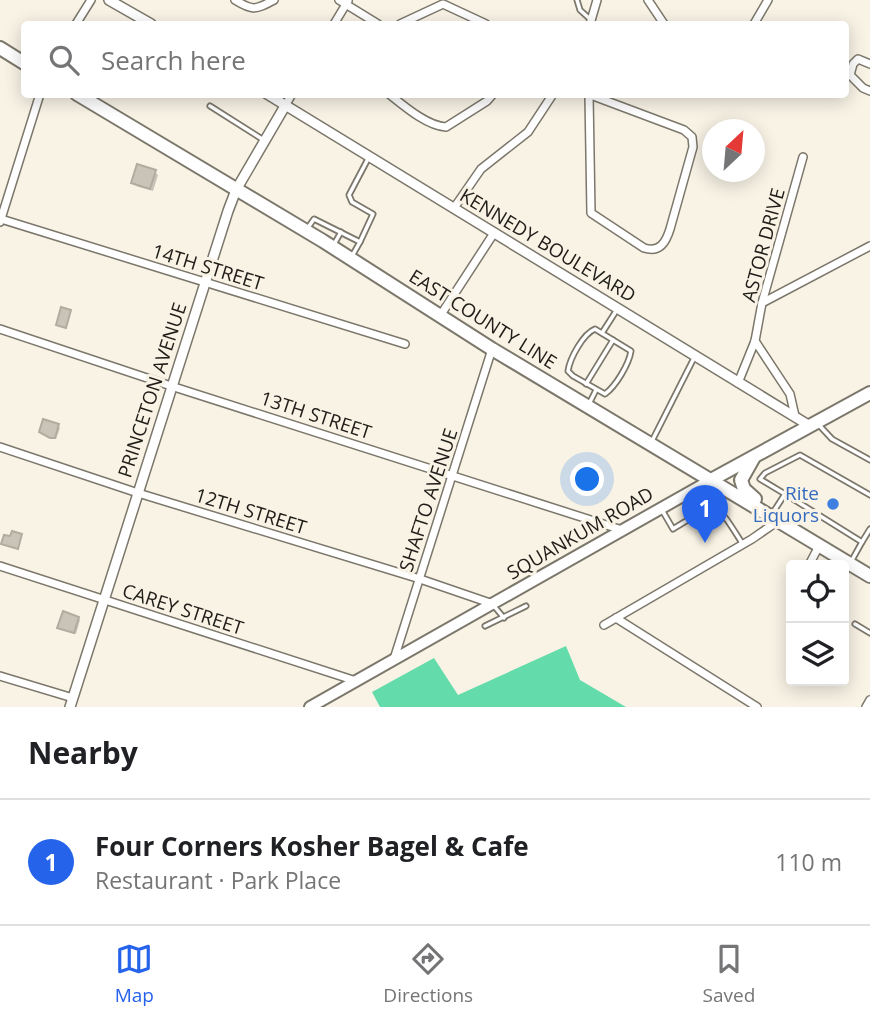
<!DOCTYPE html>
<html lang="en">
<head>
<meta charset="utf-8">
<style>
	body { margin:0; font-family:"Open Sans",sans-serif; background:#f6f6f6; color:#202124 }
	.controls { position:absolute; right:21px; bottom:21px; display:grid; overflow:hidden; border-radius:7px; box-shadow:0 4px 18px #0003 }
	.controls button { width:63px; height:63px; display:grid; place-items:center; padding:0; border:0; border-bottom:2px solid #e0e0e0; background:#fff; color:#202124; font:35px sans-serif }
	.compass { position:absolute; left:702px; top:119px; width:63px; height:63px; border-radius:50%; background:#fff; box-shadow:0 4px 18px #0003; rotate:26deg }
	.you { position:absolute; left:588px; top:480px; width:24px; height:24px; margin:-18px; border:5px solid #fff; border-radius:50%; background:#1a73e8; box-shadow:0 0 0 10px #1a73e833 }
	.badge { display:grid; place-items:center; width:46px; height:46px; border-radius:50%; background:#2563eb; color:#fff; font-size:23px; font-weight:700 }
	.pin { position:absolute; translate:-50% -58px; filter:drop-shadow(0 2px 4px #0008) }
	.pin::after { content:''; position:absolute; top:37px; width:24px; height:21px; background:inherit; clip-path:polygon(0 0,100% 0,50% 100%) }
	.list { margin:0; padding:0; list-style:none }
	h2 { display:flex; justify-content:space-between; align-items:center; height:91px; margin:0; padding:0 28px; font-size:30px }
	h2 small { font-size:23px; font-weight:400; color:#757577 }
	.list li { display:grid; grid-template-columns:46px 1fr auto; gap:21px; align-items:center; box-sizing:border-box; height:126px; padding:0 28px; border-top:2px solid #e0e0e0 }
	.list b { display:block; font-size:26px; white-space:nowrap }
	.list p { margin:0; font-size:23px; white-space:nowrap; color:#757577 }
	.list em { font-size:23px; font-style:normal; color:#757577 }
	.icon { flex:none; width:38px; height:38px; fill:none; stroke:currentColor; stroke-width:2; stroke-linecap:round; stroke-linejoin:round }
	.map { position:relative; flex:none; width:870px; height:707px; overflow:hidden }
	.search { position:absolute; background:#fff; box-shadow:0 4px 18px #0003; left:21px; right:21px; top:21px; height:77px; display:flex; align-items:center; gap:18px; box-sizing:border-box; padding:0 24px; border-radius:7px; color:#757577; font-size:26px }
	.sheet { height:217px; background:#fff }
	nav { display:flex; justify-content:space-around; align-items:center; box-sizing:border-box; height:98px; border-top:2px solid #e0e0e0; background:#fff; font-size:19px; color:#757577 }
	nav a { display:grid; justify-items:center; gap:4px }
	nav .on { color:#2563eb }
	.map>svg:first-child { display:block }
</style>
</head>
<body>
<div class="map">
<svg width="870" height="707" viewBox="0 0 870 707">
	<rect width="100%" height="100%" fill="#f9f3e6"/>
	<polygon fill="#64dbaa" points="566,646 580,680 626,707 380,707 372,692 434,658 458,695"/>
	<g fill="#0003">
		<polygon points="155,172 158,175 153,191 136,186 133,183"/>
		<polygon points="58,426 60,428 56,439 43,434"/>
		<polygon points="78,618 80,620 76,634 61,629"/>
	</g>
	<g fill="#c9c4b7" stroke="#b2aca0" stroke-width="2">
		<polygon points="137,164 156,170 150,189 131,183"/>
		<polygon points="61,307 71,310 66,328 56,325"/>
		<polygon points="43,419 59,424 55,438 50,438 39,432"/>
		<polygon points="12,531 22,534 18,549 1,544 4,535 10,536"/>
		<polygon points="63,611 79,617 74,633 57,628"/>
	</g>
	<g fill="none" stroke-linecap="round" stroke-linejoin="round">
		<defs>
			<g id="service">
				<polyline points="577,0 580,10 591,20"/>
				<polyline points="210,106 262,139"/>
				<polyline points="307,229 314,219 360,242 373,214 352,202 349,195 369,157"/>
				<polyline points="333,246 341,232"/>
				<polyline points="352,256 360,242"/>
				<path d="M595,329L631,351C629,364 616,386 605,394L573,376L568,371C570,358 583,334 595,329Z"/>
				<polyline points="602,333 618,308"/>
				<polyline points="586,384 613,340"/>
				<polyline points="589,404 596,390"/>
				<polyline points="818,424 832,439 870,460"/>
				<polyline points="652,441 694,358"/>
				<polyline points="690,493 701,512"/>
				<polyline points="785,494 760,479 765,473 800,455 870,495"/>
				<path d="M662,510L673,529C718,502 713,497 742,543"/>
				<polyline points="772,514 785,494 862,542 852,560"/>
				<polyline points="862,542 870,529"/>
				<polyline points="494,606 504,618"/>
				<polyline points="855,624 870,633"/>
				<polyline points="485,626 526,606"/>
			</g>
			<g id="minor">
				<path d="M235,0C253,11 255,10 274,0"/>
				<polyline points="339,0 378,24"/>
				<polyline points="648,0 664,24"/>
				<polyline points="76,24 91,0"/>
				<polyline points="334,24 348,1"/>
				<polyline points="400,24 443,4 486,24"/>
				<polyline points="590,24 597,0"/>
				<polyline points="754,24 768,0"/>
				<polyline points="870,64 858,59 853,64 850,75 863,88 870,91"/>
				<path d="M389,94C404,106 427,126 446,127L487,101L493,94"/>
				<path d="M588,94L684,130L692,137L693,147L670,229C666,242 660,253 644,248L591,213L589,95"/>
				<polyline points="285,106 292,94"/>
				<polyline points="454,208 481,169 528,132 553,94"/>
				<polyline points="1,219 405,344"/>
				<polyline points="0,222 40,94"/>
				<polyline points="762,303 870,246"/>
				<polyline points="440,316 494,233"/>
				<polyline points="0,329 171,386 622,530"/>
				<polyline points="755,341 790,394 795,416"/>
				<polyline points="738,383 755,341 762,303 803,157"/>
				<polyline points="0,447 138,493 420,579 493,604"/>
				<polyline points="809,565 819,546"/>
				<polyline points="0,566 356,681"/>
				<polyline points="616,618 757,707"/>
				<polyline points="604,625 752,539 778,521"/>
				<polyline points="394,659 492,349"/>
				<polyline points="0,676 73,698"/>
				<polyline points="866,707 870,700"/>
			</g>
			<g id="tertiary">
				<polyline points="109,0 151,24"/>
				<polyline points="267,94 810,426"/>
				<polyline points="70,707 228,211 236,190 285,106"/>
			</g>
			<polyline id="secondary" points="310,707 711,480"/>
			<g id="primary">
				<polyline points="0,48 24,63"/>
				<polyline points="77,94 323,241 492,349 870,576"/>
				<polyline points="754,457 741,480 744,489 755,499"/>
				<polyline points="711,480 870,393"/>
			</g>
		</defs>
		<use href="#service" stroke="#7c776b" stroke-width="7"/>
		<use href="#minor" stroke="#7c776b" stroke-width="10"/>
		<use href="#tertiary" stroke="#7c776b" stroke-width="12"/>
		<use href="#secondary" stroke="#7c776b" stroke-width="14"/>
		<use href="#primary" stroke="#7c776b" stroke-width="16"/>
		<use href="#service" stroke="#fff" stroke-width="3.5"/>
		<use href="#minor" stroke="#fff" stroke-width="7"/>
		<use href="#tertiary" stroke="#fff" stroke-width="9"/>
		<use href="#secondary" stroke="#fff" stroke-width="10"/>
		<use href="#primary" stroke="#fff" stroke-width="12"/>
	</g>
	<circle fill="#3f7fe0" stroke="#f9f3e6" stroke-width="2.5" cx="833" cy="504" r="7"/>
	<g text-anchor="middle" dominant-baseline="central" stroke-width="6" stroke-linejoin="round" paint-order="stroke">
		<g font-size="19" fill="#1f1d18" stroke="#f9f3e6">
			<text transform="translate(548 245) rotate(31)">KENNEDY BOULEVARD</text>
			<text transform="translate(763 245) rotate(-75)">ASTOR DRIVE</text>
			<text transform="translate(208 267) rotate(17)">14TH STREET</text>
			<text transform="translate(483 319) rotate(32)">EAST COUNTY LINE</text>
			<text transform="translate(152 390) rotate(-72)">PRINCETON AVENUE</text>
			<text transform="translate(316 415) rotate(18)">13TH STREET</text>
			<text transform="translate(428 500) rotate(-72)">SHAFTO AVENUE</text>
			<text transform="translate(251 511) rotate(17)">12TH STREET</text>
			<text transform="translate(580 533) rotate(-30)">SQUANKUM ROAD</text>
			<text transform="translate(183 609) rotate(18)">CAREY STREET</text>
		</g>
		<g font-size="19" fill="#366cbe" stroke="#f9f3e6" text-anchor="end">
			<text x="819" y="493">Rite<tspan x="819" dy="22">Liquors</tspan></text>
		</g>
	</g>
</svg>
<div class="controls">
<button><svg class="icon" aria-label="locate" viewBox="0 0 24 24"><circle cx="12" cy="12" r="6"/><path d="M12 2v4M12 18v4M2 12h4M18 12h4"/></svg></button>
<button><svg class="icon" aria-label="layers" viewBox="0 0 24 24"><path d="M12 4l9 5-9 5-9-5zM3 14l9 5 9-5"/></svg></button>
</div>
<svg class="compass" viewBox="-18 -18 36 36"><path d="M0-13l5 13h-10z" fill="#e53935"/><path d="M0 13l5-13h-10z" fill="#757577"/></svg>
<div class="you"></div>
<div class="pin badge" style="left:705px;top:543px">1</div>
<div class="search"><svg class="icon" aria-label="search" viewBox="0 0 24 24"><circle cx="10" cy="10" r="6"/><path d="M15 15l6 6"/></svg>Search here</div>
</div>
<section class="sheet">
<h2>Nearby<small></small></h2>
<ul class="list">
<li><span class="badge">1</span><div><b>Four Corners Kosher Bagel &amp; Cafe</b><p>Restaurant · Park Place</p></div><em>110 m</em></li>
</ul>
</section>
<nav>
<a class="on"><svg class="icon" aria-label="map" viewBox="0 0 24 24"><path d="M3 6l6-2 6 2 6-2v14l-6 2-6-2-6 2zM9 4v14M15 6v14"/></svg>Map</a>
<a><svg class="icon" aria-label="directions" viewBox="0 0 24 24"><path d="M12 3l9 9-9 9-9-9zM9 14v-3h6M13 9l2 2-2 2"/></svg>Directions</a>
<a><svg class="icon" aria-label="saved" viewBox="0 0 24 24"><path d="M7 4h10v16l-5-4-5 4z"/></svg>Saved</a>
</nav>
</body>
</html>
